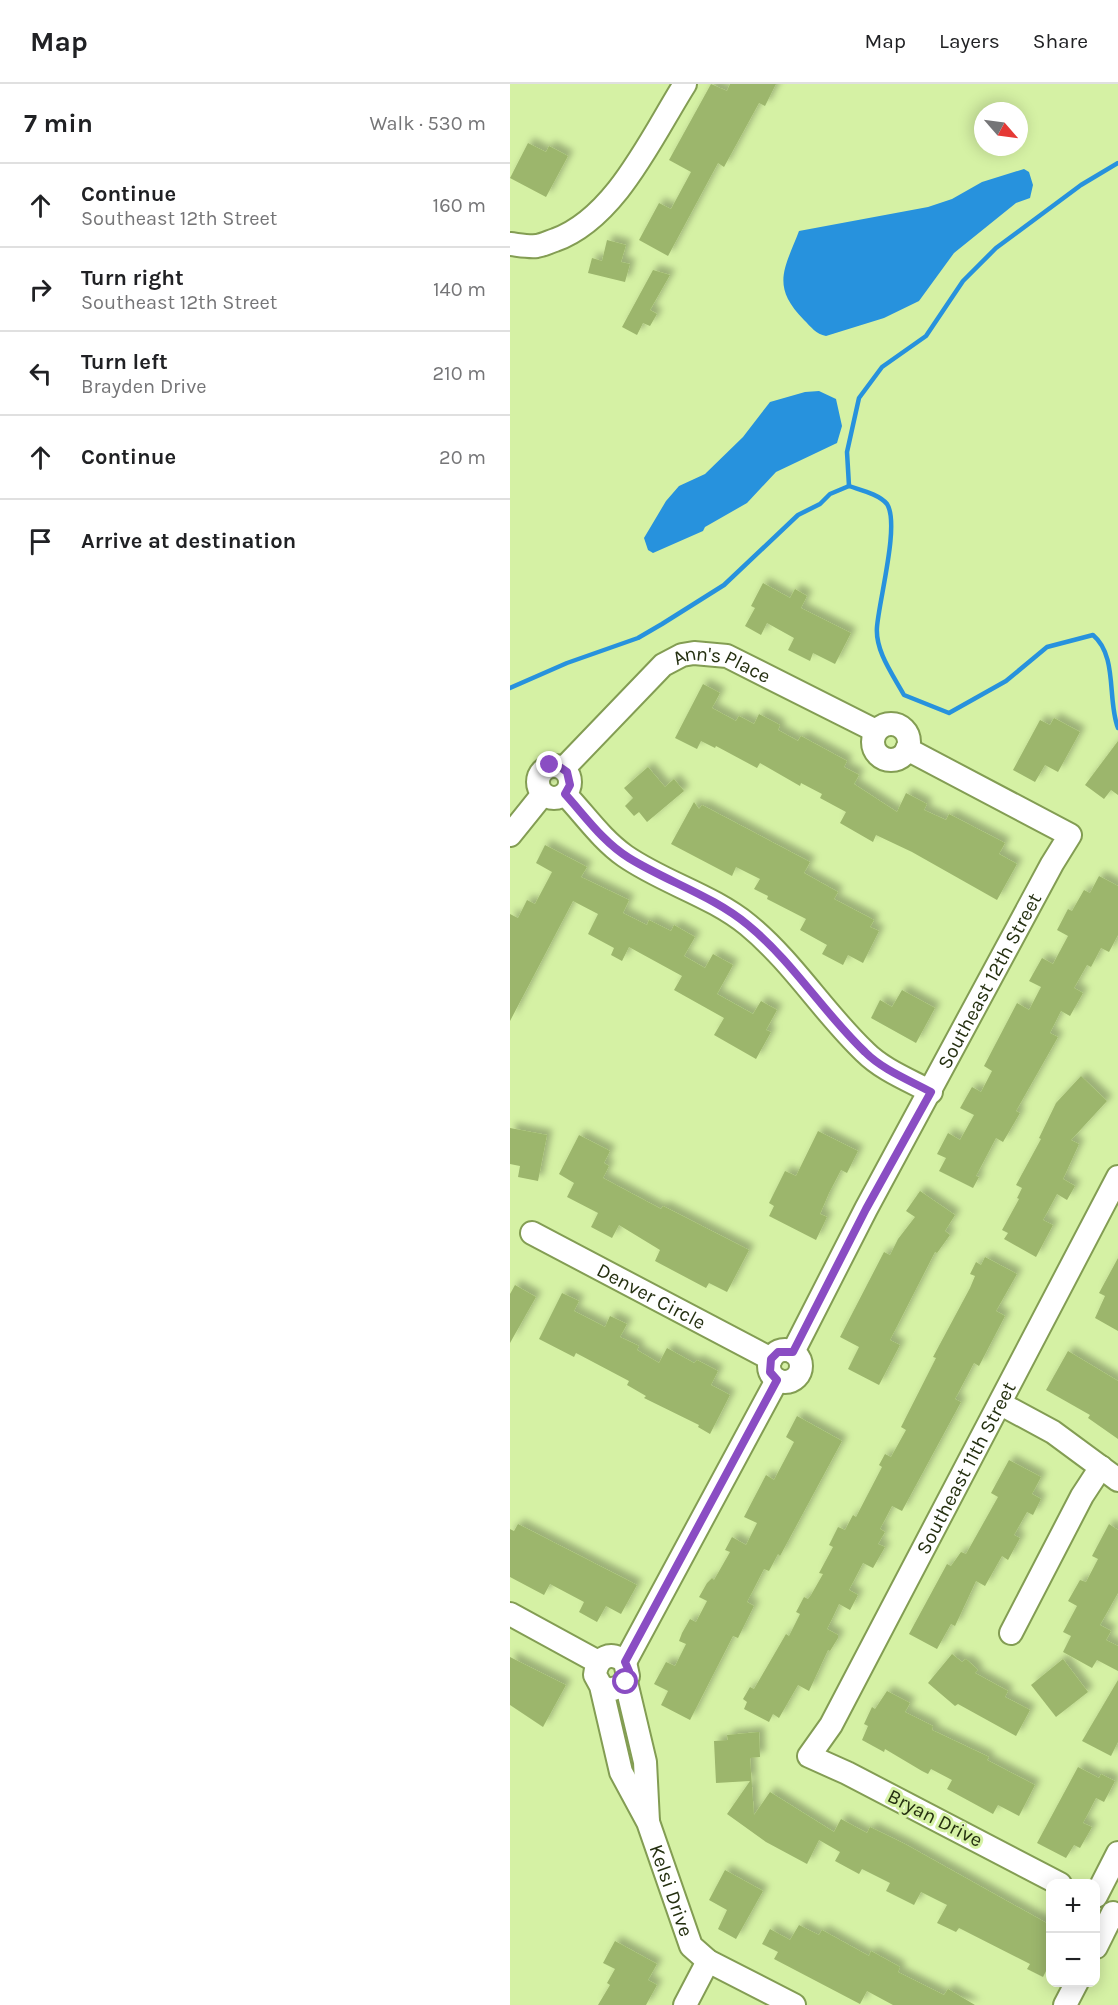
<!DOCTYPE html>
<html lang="en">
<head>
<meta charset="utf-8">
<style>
	body { margin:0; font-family:Karla,sans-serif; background:#f6f6f6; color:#202124 }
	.controls { position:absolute; right:18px; bottom:18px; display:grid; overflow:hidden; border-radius:12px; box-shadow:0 3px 15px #0003 }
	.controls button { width:54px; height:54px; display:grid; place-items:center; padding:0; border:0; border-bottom:2px solid #e0e0e0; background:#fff; color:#202124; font:30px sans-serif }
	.compass { position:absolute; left:464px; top:18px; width:54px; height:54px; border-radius:50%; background:#fff; box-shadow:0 3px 15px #0003; rotate:118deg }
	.stop { position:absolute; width:18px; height:18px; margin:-14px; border:4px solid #8a4dc3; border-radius:50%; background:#fff }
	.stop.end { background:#8a4dc3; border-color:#fff; box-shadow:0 2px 6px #0008 }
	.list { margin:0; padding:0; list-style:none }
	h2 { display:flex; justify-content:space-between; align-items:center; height:78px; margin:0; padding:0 24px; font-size:26px }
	h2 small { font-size:20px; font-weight:400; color:#757577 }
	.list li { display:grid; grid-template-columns:39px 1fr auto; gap:18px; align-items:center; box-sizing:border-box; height:84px; padding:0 24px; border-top:2px solid #e0e0e0 }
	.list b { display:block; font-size:22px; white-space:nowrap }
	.list p { margin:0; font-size:20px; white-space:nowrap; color:#757577 }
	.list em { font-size:20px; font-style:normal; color:#757577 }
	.icon { flex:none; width:33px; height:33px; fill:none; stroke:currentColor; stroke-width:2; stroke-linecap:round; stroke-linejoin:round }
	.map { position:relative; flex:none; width:608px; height:1921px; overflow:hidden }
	header { display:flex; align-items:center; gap:36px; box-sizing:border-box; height:84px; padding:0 30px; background:#fff; border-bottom:2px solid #e0e0e0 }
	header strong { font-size:28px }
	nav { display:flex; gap:33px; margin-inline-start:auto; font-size:21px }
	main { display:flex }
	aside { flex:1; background:#fff }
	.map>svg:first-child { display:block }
</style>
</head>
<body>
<header>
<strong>Map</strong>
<nav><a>Map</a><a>Layers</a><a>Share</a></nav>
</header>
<main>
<aside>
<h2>7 min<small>Walk · 530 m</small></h2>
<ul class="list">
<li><svg class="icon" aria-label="ahead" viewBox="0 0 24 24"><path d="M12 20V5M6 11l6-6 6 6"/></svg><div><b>Continue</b><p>Southeast 12th Street</p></div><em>160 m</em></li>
<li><svg class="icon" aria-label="right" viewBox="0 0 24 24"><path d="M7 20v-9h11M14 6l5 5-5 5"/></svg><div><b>Turn right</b><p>Southeast 12th Street</p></div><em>140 m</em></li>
<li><svg class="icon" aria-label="left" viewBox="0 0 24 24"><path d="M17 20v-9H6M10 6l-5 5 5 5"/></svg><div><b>Turn left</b><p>Brayden Drive</p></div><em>210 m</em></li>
<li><svg class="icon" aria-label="ahead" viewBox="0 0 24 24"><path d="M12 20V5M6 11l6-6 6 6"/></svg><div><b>Continue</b></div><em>20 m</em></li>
<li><svg class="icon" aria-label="arrive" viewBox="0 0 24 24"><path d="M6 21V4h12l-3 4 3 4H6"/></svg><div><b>Arrive at destination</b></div></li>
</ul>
</aside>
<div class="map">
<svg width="608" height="1921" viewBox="0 0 608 1921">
	<defs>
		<filter id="shadow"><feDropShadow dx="5.5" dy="-5.5" stdDeviation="3" flood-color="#0004"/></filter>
	</defs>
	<rect width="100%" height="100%" fill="#d5f1a4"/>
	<g fill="#2792dd">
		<path d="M514,85L519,88L523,101L520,114L506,119L444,169L409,217L374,234L316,252C306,250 301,243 294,236C261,202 274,186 289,147L418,123L442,115L472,98Z"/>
		<polygon points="309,307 326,315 332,342 327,359 266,388 237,419 195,443 193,447 143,469 138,466 134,454 156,417 169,402 195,390 233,353 260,318 295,308"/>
	</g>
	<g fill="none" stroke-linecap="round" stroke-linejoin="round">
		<g stroke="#2792dd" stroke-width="4.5">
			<path d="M339,402C350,406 369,410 377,420C390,440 369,516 367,543C365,567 383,591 394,611L439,629L496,597L537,563L583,551C608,572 597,616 608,644"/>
			<polyline points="339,402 337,368 349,314 372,283 416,252 453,197 486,164 571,101 608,79"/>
			<polyline points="0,604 57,579 128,554 152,540 214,501 288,431 310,420 320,410 339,402"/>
		</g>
	</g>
	<g fill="#9cb66c" filter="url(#shadow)">
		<polygon points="201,0 217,7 220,0 266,0 255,22 249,19 214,83 208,79 158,172 129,156 149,119 161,125 181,88 159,76"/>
		<polygon points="18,59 36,68 39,62 58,72 36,113 0,94"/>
		<polygon points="97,156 116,161 111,178 120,180 115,198 78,189 82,174 92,177"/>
		<polygon points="143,186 160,191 140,226 147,230 140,242 133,239 127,251 112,243"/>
		<polygon points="253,499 280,514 285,505 297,512 291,524 341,549 325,580 303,569 300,577 278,566 284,554 257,539 251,551 235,542 245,524 241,522"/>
		<polygon points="193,600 210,609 202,624 226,637 229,632 244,640 249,630 270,641 268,646 288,657 291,652 337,677 334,683 349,691 344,700 387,728 396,709 417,720 414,726 436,736 439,730 495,759 489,770 507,780 487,816 402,768 366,751 363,758 330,739 336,728 310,714 312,710 291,699 290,702 250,679 247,684 206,662 205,664 191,657 187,665 165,654"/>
		<polygon points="544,634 570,648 548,688 535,681 525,698 503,686 530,636 540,641"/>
		<polygon points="608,657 608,711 601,706 594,715 575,701"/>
		<polygon points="138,683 155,703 164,695 174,707 137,738 129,728 124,732 115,722 123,714 114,704"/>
		<polygon points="184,718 189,725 192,721 300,778 294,789 328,808 324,815 364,836 360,843 369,847 353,879 338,871 333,881 312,870 317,861 290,846 296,835 257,815 258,812 244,805 250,795 226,783 222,792 161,760"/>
		<polygon points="35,761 77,783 71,793 119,816 113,829 137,841 139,836 161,847 164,841 185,853 174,872 195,884 203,870 223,881 207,910 243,930 251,917 267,926 256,946 261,948 246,975 204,951 214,934 164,906 172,892 119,863 112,877 101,871 104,864 78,850 88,830 63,817 0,937 0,830 8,834 17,816 25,820 42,788 26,779"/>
		<polygon points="589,792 608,802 608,851 599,868 591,864 581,883 577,881 564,904 573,909 560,932 551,927 540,949 548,953 506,1027 510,1029 493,1058 486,1054 466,1092 469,1093 463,1104 429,1087 436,1074 427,1070 438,1049 450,1056 464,1031 450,1024 462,1003 471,1008 482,987 474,982 507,919 519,926 531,903 519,897 532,874 543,880 558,852 547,846 558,825 562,827 574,806 580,809"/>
		<polygon points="392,906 425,924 406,959 361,934 370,916 382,923"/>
		<polygon points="571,992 597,1017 561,1056 569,1060 553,1095 565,1102 557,1116 547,1110 533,1136 543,1141 526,1173 494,1155 498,1149 492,1146 509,1115 507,1114 512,1104 506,1101 531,1055 529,1054 546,1019"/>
		<polygon points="0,1044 37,1051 28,1097 8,1093 10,1082 0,1080"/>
		<polygon points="308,1047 348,1067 337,1089 331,1086 319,1109 310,1130 317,1133 306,1156 259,1132 264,1122 259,1119 275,1087 286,1092"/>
		<polygon points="69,1051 100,1067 94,1079 99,1082 93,1094 151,1125 153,1122 239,1166 217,1208 199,1199 196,1204 145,1177 150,1166 109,1141 102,1154 81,1143 88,1129 57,1113 64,1099 49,1090"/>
		<polygon points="410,1107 445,1131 435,1147 440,1151 427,1169 425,1168 380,1256 390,1261 369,1301 338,1285 349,1263 330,1253 374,1168 380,1171 388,1155 405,1133 396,1127"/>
		<polygon points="475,1173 507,1190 486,1227 495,1232 469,1282 464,1279 445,1315 451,1318 392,1427 382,1422 370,1445 375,1448 368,1460 375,1463 363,1484 353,1479 339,1506 348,1511 340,1526 329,1520 323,1533 317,1545 328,1551 328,1554 320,1567 318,1566 299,1607 288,1601 269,1634 263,1630 259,1638 234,1625 237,1618 233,1615 240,1603 244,1605 276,1550 279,1552 290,1530 286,1528 294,1513 298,1515 301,1511 313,1490 309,1489 323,1463 319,1461 328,1443 335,1446 343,1431 346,1433 372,1383 369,1381 375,1370 381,1373 396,1346 391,1343 426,1274 423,1273 460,1204 465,1192 460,1190 466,1178 471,1181"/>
		<polygon points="608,1174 608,1247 585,1234 595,1212 589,1209"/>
		<polygon points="5,1201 26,1213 0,1259 0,1210"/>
		<polygon points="52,1209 69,1217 64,1227 95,1243 100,1232 117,1240 110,1253 129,1262 127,1266 149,1279 157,1264 184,1279 187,1276 208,1287 201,1301 220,1311 200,1350 188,1343 189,1341 134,1314 136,1312 117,1301 119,1297 66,1269 64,1273 29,1255"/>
		<polygon points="558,1267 608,1297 608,1355 578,1334 580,1331 536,1306"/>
		<polygon points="287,1332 332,1357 270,1472 268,1470 259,1487 254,1485 237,1518 244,1522 228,1554 223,1552 180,1636 151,1621 158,1607 144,1600 156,1578 165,1582 176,1560 169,1557 172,1549 180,1535 186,1538 197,1517 189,1513 197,1499 202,1494 204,1496 220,1468 215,1466 222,1453 236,1461 247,1439 234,1433 256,1391 264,1396 284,1358 276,1353"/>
		<polygon points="499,1376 531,1393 522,1410 531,1415 523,1431 517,1428 504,1451 510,1454 498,1476 492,1472 475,1502 466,1497 445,1542 441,1540 427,1565 399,1550 437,1480 441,1482 451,1468 456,1470 488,1413 481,1409"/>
		<polygon points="8,1440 127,1501 111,1530 96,1522 87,1538 69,1528 74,1518 40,1500 34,1511 0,1493 0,1445 4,1447"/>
		<polygon points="599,1440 608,1446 608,1509 590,1541 601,1547 596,1556 608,1562 608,1587 587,1576 582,1584 553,1568 561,1552 553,1548 567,1522 558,1517 570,1496 576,1498 588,1475 582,1472"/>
		<polygon points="442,1570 452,1578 456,1575 468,1586 465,1589 498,1607 495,1613 520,1626 506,1652 448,1620 445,1622 418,1599"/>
		<polygon points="0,1573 56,1601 33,1643 0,1621"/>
		<polygon points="553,1575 578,1608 546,1633 521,1601"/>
		<polygon points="608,1596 608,1658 601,1672 572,1657"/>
		<polygon points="377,1607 400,1619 395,1628 423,1642 422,1646 479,1673 477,1676 525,1701 509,1732 488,1721 483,1730 437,1705 442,1696 421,1685 418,1690 412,1687 375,1665 374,1668 352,1656 358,1642 354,1640 362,1623 365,1625"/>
		<polygon points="249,1648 250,1673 240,1674 244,1731 260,1708 324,1748 331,1735 357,1749 360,1743 395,1760 540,1841 540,1887 537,1885 533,1893 517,1885 520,1880 449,1844 446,1848 427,1839 437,1821 411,1808 404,1821 376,1807 380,1799 352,1785 349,1790 325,1777 330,1768 309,1756 297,1780 256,1758 217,1730 240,1697 206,1699 204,1657 218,1656 217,1651"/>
		<polygon points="568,1683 589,1694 591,1690 605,1697 594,1718 586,1714 573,1739 582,1743 570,1764 564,1761 556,1774 527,1759"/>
		<polygon points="215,1786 253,1807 226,1855 208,1845 217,1826 199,1816"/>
		<polygon points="289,1841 309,1851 312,1846 359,1872 361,1867 390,1883 388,1888 434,1911 438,1905 465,1921 383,1921 357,1907 350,1920 264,1875 268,1868 252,1860 260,1845 280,1856"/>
		<polygon points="105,1857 147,1880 138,1896 147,1901 136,1921 88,1921 100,1901 97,1899 105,1885 93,1879"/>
	</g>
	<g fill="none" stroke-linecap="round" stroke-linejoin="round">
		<defs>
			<g id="minor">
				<path d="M0,160C9,161 19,163 27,162C33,161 39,158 45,156C106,134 142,52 175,0"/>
				<circle cx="381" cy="658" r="18"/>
				<circle cx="44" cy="698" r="16"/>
				<path id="s1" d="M54,684L153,581L172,571L184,569L217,572L366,647"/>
				<path d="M55,710C75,731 91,755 115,772C154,799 201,811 238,841C283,878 313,928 355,968C373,986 399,996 421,1008"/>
				<polyline points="0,751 33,710"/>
				<path id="s2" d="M22,1149L261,1275"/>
				<circle cx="275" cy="1282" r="16"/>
				<path id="s3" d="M283,1268L356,1125L542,780L560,751L397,665"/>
				<polyline points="491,1320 543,1348 608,1396"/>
				<polyline points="0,1530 88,1578"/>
				<polyline points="501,1549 572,1412 591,1383"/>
				<polyline points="115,1578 267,1296"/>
				<polyline points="116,1598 135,1678 138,1737"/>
				<path id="s4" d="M91,1602L100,1606L112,1602L118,1592L115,1578C101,1566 87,1573 85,1591L91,1602L111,1688L138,1738L181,1862L198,1877L284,1921"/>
				<path id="s5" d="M550,1800L337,1689L299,1672L321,1641L608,1093"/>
				<polyline points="586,1812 608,1769"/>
				<polyline points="586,1863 603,1829"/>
				<polyline points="175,1921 198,1877"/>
				<polyline points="555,1921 567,1898"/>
			</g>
		</defs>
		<use href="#minor" stroke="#839d53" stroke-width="26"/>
		<use href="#minor" stroke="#fff" stroke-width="22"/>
	</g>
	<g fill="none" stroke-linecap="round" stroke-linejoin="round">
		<path stroke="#8a4dc3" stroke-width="8" d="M40,681H47L57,688L60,701L55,710C75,732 93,758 119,774C158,798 203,812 238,841C283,878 313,928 355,968C373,986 399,996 421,1008L356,1125L283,1268H268L261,1275L260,1288L267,1296L115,1578L119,1587L116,1598"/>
	</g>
	<g text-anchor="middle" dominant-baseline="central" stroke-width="6" stroke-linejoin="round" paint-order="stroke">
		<g font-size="20" fill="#253011" stroke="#d5f1a4">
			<text stroke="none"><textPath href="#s1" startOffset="206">Ann's Place</textPath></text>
			<text stroke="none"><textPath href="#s3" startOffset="420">Southeast 12th Street</textPath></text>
			<text stroke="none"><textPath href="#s2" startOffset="135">Denver Circle</textPath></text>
			<text stroke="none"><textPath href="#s5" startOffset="610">Southeast 11th Street</textPath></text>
			<text transform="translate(425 1734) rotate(27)">Bryan Drive</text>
			<text stroke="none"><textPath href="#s4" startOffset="321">Kelsi Drive</textPath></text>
		</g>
	</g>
</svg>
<div class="controls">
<button>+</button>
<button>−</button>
</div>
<svg class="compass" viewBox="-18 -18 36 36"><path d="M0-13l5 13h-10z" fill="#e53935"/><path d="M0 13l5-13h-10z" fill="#757577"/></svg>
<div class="stop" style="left:116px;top:1598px"></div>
<div class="stop end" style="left:40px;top:681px"></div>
</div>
</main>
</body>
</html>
